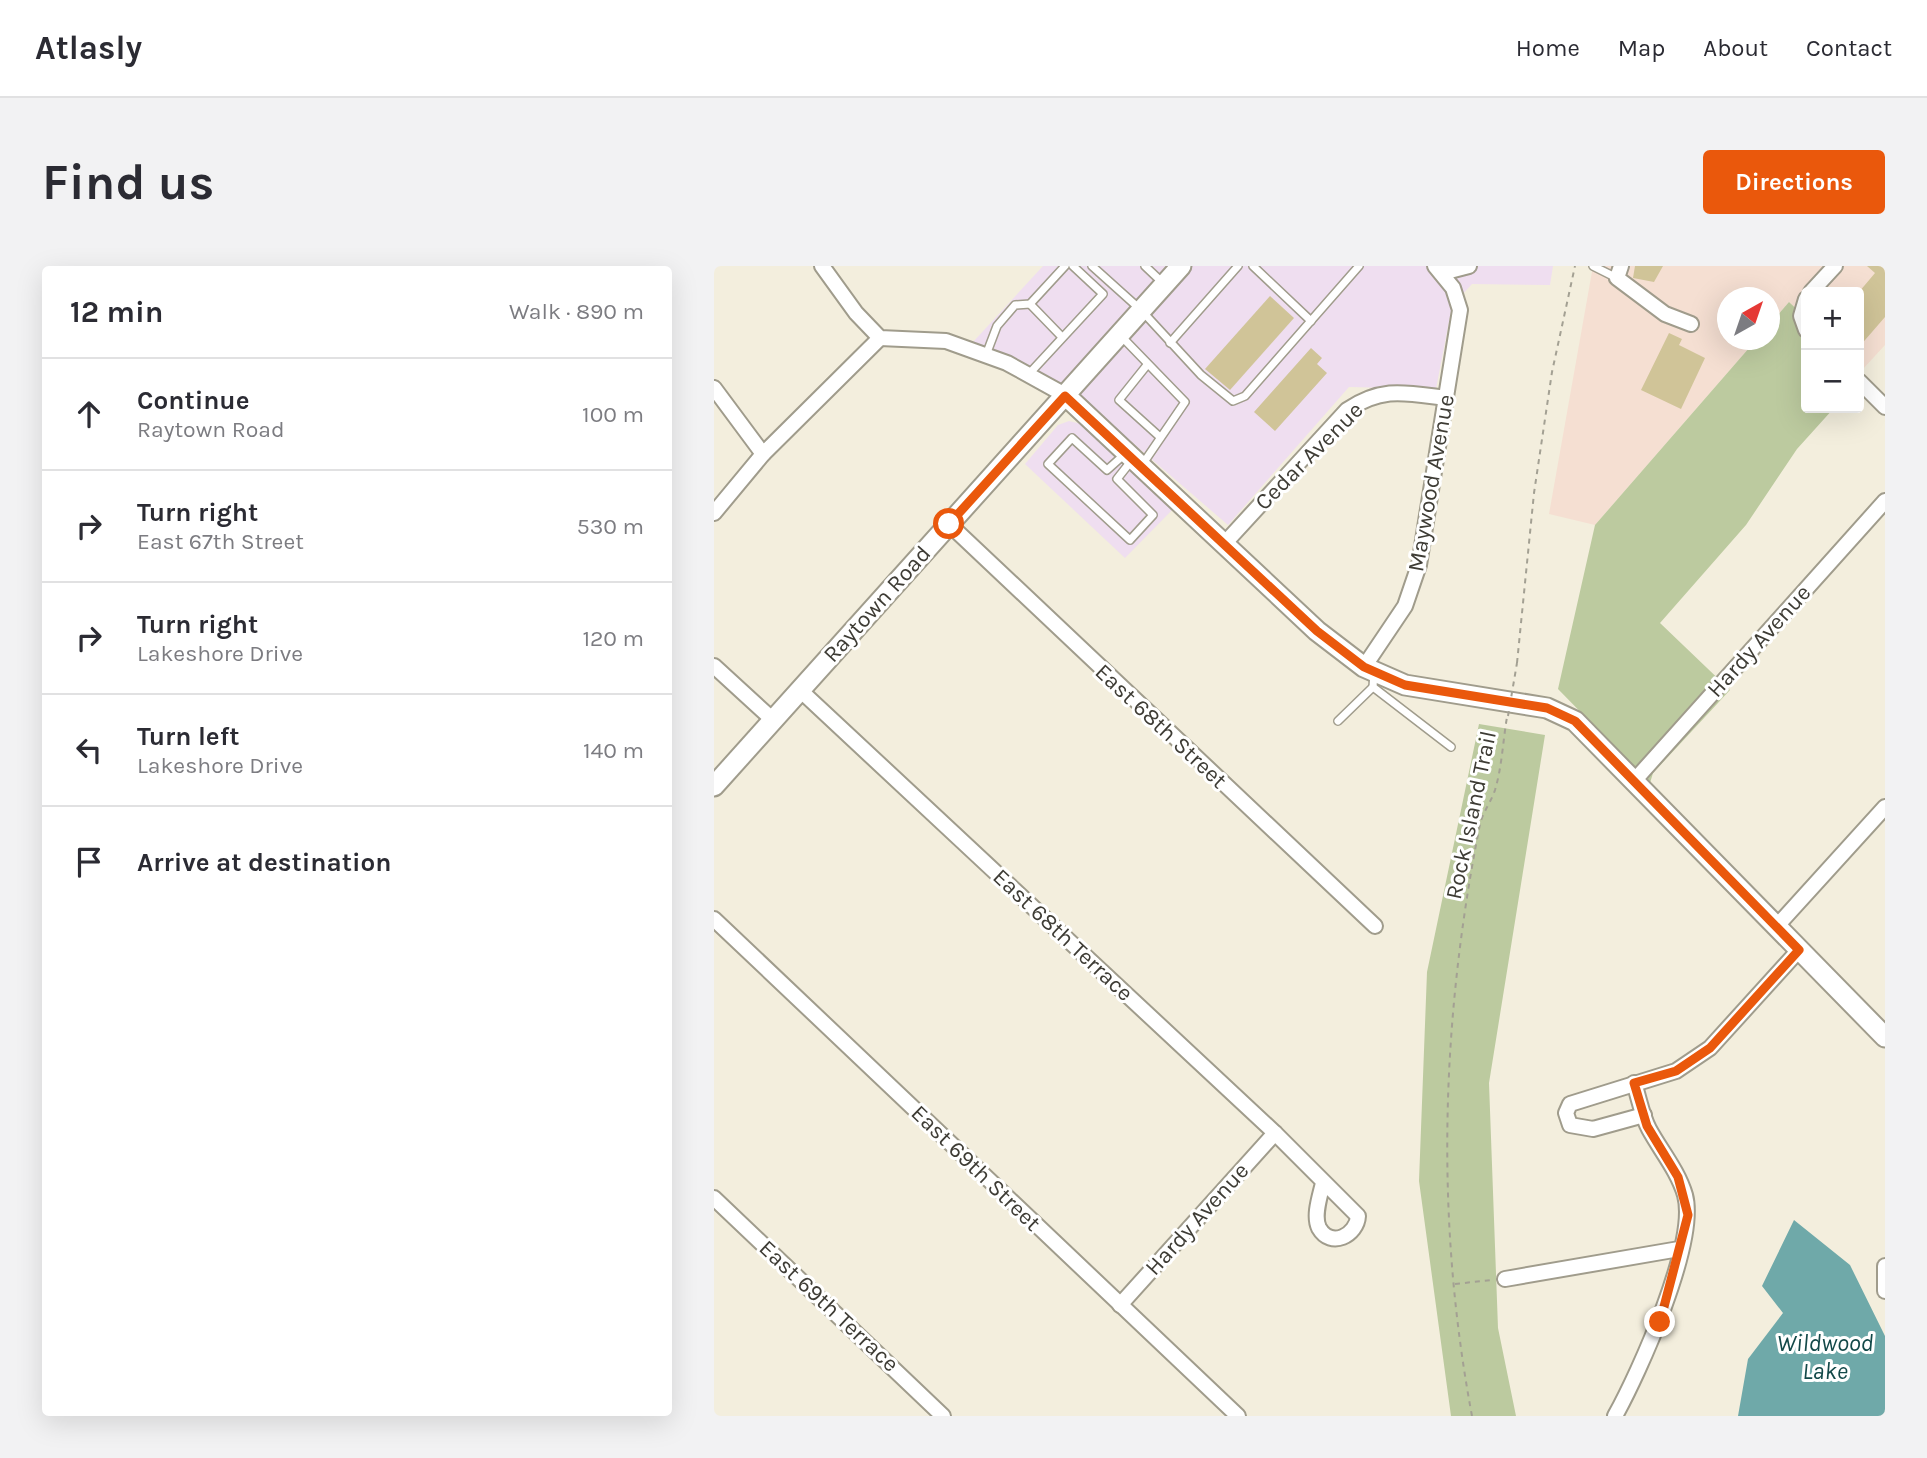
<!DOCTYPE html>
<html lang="en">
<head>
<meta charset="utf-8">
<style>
	body { margin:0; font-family:Karla,sans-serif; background:#f2f2f3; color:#2b2b33 }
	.controls { position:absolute; right:21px; top:21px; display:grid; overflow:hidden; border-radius:7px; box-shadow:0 7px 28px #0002 }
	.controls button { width:63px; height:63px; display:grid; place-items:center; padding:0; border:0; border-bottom:2px solid #e1e1e2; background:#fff; color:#2b2b33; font:35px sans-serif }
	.compass { position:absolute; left:1003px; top:21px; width:63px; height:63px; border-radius:50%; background:#fff; box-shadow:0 7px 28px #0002; rotate:40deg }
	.stop { position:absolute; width:21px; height:21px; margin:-16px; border:5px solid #ea580c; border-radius:50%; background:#fff }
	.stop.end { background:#ea580c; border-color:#fff; box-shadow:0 2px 7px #0008 }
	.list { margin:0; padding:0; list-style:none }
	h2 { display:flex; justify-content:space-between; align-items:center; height:91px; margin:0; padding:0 28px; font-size:30px }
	h2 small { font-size:23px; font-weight:400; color:#7c7c81 }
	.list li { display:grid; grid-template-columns:46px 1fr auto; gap:21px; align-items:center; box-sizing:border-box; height:112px; padding:0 28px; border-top:2px solid #e1e1e2 }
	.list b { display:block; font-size:26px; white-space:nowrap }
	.list p { margin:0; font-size:23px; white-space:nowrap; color:#7c7c81 }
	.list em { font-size:23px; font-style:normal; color:#7c7c81 }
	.icon { flex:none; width:38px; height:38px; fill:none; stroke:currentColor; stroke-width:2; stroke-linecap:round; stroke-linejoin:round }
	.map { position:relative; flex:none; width:1171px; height:1150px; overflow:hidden; border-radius:7px }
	header { display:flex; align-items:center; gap:42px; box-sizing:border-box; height:98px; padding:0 35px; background:#fff; border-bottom:2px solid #e1e1e2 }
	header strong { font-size:33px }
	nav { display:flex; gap:38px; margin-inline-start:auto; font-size:24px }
	.intro { display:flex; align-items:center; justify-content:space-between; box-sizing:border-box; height:168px; padding:0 42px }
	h1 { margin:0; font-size:49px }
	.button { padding:18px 32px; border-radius:7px; background:#ea580c; color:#fff; font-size:24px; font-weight:700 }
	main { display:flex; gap:42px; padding:0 42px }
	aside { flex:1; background:#fff; border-radius:7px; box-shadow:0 7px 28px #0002 }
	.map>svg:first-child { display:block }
</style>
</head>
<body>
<header>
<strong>Atlasly</strong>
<nav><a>Home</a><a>Map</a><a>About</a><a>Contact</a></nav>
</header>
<div class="intro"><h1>Find us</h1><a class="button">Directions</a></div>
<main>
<aside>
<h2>12 min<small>Walk · 890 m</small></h2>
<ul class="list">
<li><svg class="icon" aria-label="ahead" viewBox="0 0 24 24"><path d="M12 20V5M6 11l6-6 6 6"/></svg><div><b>Continue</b><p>Raytown Road</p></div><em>100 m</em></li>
<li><svg class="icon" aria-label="right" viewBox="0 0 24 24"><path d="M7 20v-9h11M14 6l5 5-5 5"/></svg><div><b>Turn right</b><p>East 67th Street</p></div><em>530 m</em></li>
<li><svg class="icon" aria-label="right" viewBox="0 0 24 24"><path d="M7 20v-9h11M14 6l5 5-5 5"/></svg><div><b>Turn right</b><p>Lakeshore Drive</p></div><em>120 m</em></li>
<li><svg class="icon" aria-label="left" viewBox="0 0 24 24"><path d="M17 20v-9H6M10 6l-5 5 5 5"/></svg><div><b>Turn left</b><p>Lakeshore Drive</p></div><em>140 m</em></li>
<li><svg class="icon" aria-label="arrive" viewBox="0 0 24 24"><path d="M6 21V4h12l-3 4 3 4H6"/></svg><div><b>Arrive at destination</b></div></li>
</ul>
</aside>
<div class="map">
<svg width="1171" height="1150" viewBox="0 0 1171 1150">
	<rect width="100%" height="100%" fill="#f3eedd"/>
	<g fill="#efdef0">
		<polygon points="329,0 839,0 836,19 758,18 738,40 722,123 635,121 514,259 377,141 337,112 259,76"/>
		<polygon points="355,155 371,159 462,240 411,292 311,198 344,159"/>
	</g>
	<polygon fill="#f5dfd2" points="879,0 1171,0 1171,79 1149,103 1145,99 1145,26 1092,26 1092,52 1075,36 1056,58 1056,32 1014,32 1014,74 1042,74 881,259 835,248"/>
	<g fill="#bcca9f">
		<polygon points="1075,36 1092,52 1092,142 1120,142 1083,183 1032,259 946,357 1016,424 939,507 936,517 844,423 881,259 1042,74 1056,74 1056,58"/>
		<polygon points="765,458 831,469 775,817 784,1062 802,1150 737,1150 705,915 713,706"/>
	</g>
	<polygon fill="#6fa9a9" points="1080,954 1136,999 1171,1070 1171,1150 1024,1150 1034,1093 1069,1047 1048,1020"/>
	<g fill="#d0c498">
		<polygon points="921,0 949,0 940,16 919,12"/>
		<polygon points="1153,0 1171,0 1171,51 1145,81 1145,26 1161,7"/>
		<polygon points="556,30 580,52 516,124 491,103"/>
		<polygon points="955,67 968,73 965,79 991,92 967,143 927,124"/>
		<polygon points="597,82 608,92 603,98 613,107 561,165 540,146"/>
	</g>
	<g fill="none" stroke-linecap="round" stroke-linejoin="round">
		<defs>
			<g id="lane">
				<polyline points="378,0 427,44 487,109 519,135 531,130 645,0"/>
				<polyline points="431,0 450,18"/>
				<polyline points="539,0 597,55"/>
				<polyline points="879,0 903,12"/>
				<polyline points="316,38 348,71"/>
				<polyline points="406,69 471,136 428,199"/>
				<polyline points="456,77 524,0"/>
				<polyline points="272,89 283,60 301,39 316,38 351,0"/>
				<polyline points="433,99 405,134 446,171"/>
				<polyline points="314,109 389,28 359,0"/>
				<polyline points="412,187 393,204 358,172 334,198 416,274 439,249 403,213 418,194"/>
				<polyline points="660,406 659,421 737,481"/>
				<polyline points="624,455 659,421"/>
			</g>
			<g id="street">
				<polyline points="108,0 142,47 166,72 232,75 293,97 351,129"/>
				<polyline points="907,0 903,12 951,48 977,58"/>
				<polyline points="728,7 755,0"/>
				<polyline points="1097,26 1121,0"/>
				<polyline points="1092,33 1087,50 1092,64"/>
				<polyline points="1145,115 1171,141"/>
				<polyline points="0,122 49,188"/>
				<polyline points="0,247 49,188 166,72"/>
				<polyline points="235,258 661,660"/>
				<path d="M511,277L633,144C669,120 692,127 732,132"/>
				<polyline points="0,400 59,454"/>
				<polyline points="650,401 691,340 705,299 746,44 739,22 721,0"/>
				<path d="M86,424L561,867L644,950C643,969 617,983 605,962C599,950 606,930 609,917"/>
				<polyline points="920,515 1171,235"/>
				<polyline points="0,653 524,1150"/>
				<polyline points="1062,661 1171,541"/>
				<polyline points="930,849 879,863 856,859 852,847 856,838 962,805 996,782 1085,684"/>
				<polyline points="0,932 229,1150"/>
				<polyline points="1171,1000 1171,1025"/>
				<polyline points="791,1013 965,983"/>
				<polyline points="406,1039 561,867"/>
				<path d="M901,1150C925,1107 984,976 971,929C964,905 947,885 935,863C928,850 925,832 920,817"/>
			</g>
			<g id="secondary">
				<polyline points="351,129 603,365 650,401 691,419 833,442 861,455 1171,771"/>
				<polyline points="0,520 467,0"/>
			</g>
		</defs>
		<use href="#lane" stroke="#a09c8c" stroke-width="10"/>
		<use href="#street" stroke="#a09c8c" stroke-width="18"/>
		<use href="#secondary" stroke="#a09c8c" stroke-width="23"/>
		<g stroke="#a3a093" stroke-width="2" stroke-dasharray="5 5" stroke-linecap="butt">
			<polyline points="803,397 820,227 838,106 861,0"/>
			<polyline points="741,1018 777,1014"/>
			<path d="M758,1150C721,953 727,754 766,558C769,546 777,536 781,524C788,501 789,474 793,451"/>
		</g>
		<use href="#lane" stroke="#fff" stroke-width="7"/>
		<use href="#street" stroke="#fff" stroke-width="14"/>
		<use href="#secondary" stroke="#fff" stroke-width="19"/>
		<polyline stroke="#a3a093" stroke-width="2" stroke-dasharray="5 5" stroke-linecap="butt" points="794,450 803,397"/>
	</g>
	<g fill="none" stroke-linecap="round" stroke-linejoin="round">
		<polyline stroke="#ea580c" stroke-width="9" points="235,258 351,130 603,365 650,401 691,419 833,442 861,455 1085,684 996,782 962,805 920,817 933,860 964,911 974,949 946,1056"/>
	</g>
	<g text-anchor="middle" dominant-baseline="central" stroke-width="6" stroke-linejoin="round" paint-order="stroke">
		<g font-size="23" fill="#3e3c35" stroke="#fff">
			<text transform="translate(595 190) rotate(-45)">Cedar Avenue</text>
			<text transform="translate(717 217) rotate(-80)">Maywood Avenue</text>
			<text transform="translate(163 338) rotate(-48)">Raytown Road</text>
			<text transform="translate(1045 375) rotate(-48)">Hardy Avenue</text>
			<text transform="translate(447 460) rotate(43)">East 68th Street</text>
			<text transform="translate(757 549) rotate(-78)">Rock Island Trail</text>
			<text transform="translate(349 669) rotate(43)">East 68th Terrace</text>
			<text transform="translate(262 902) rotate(44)">East 69th Street</text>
			<text transform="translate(483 953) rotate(-48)">Hardy Avenue</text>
			<text transform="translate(115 1040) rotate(43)">East 69th Terrace</text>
		</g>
		<g font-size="24" font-style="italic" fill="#134949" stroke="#fff">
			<text x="1111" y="1077">Wildwood<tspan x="1111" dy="28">Lake</tspan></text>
		</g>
	</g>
</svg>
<div class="controls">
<button>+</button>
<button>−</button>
</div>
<svg class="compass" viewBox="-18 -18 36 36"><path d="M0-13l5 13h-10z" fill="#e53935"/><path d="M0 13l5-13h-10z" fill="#7c7c81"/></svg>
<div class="stop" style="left:235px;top:258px"></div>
<div class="stop end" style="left:946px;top:1056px"></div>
</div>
</main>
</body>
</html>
